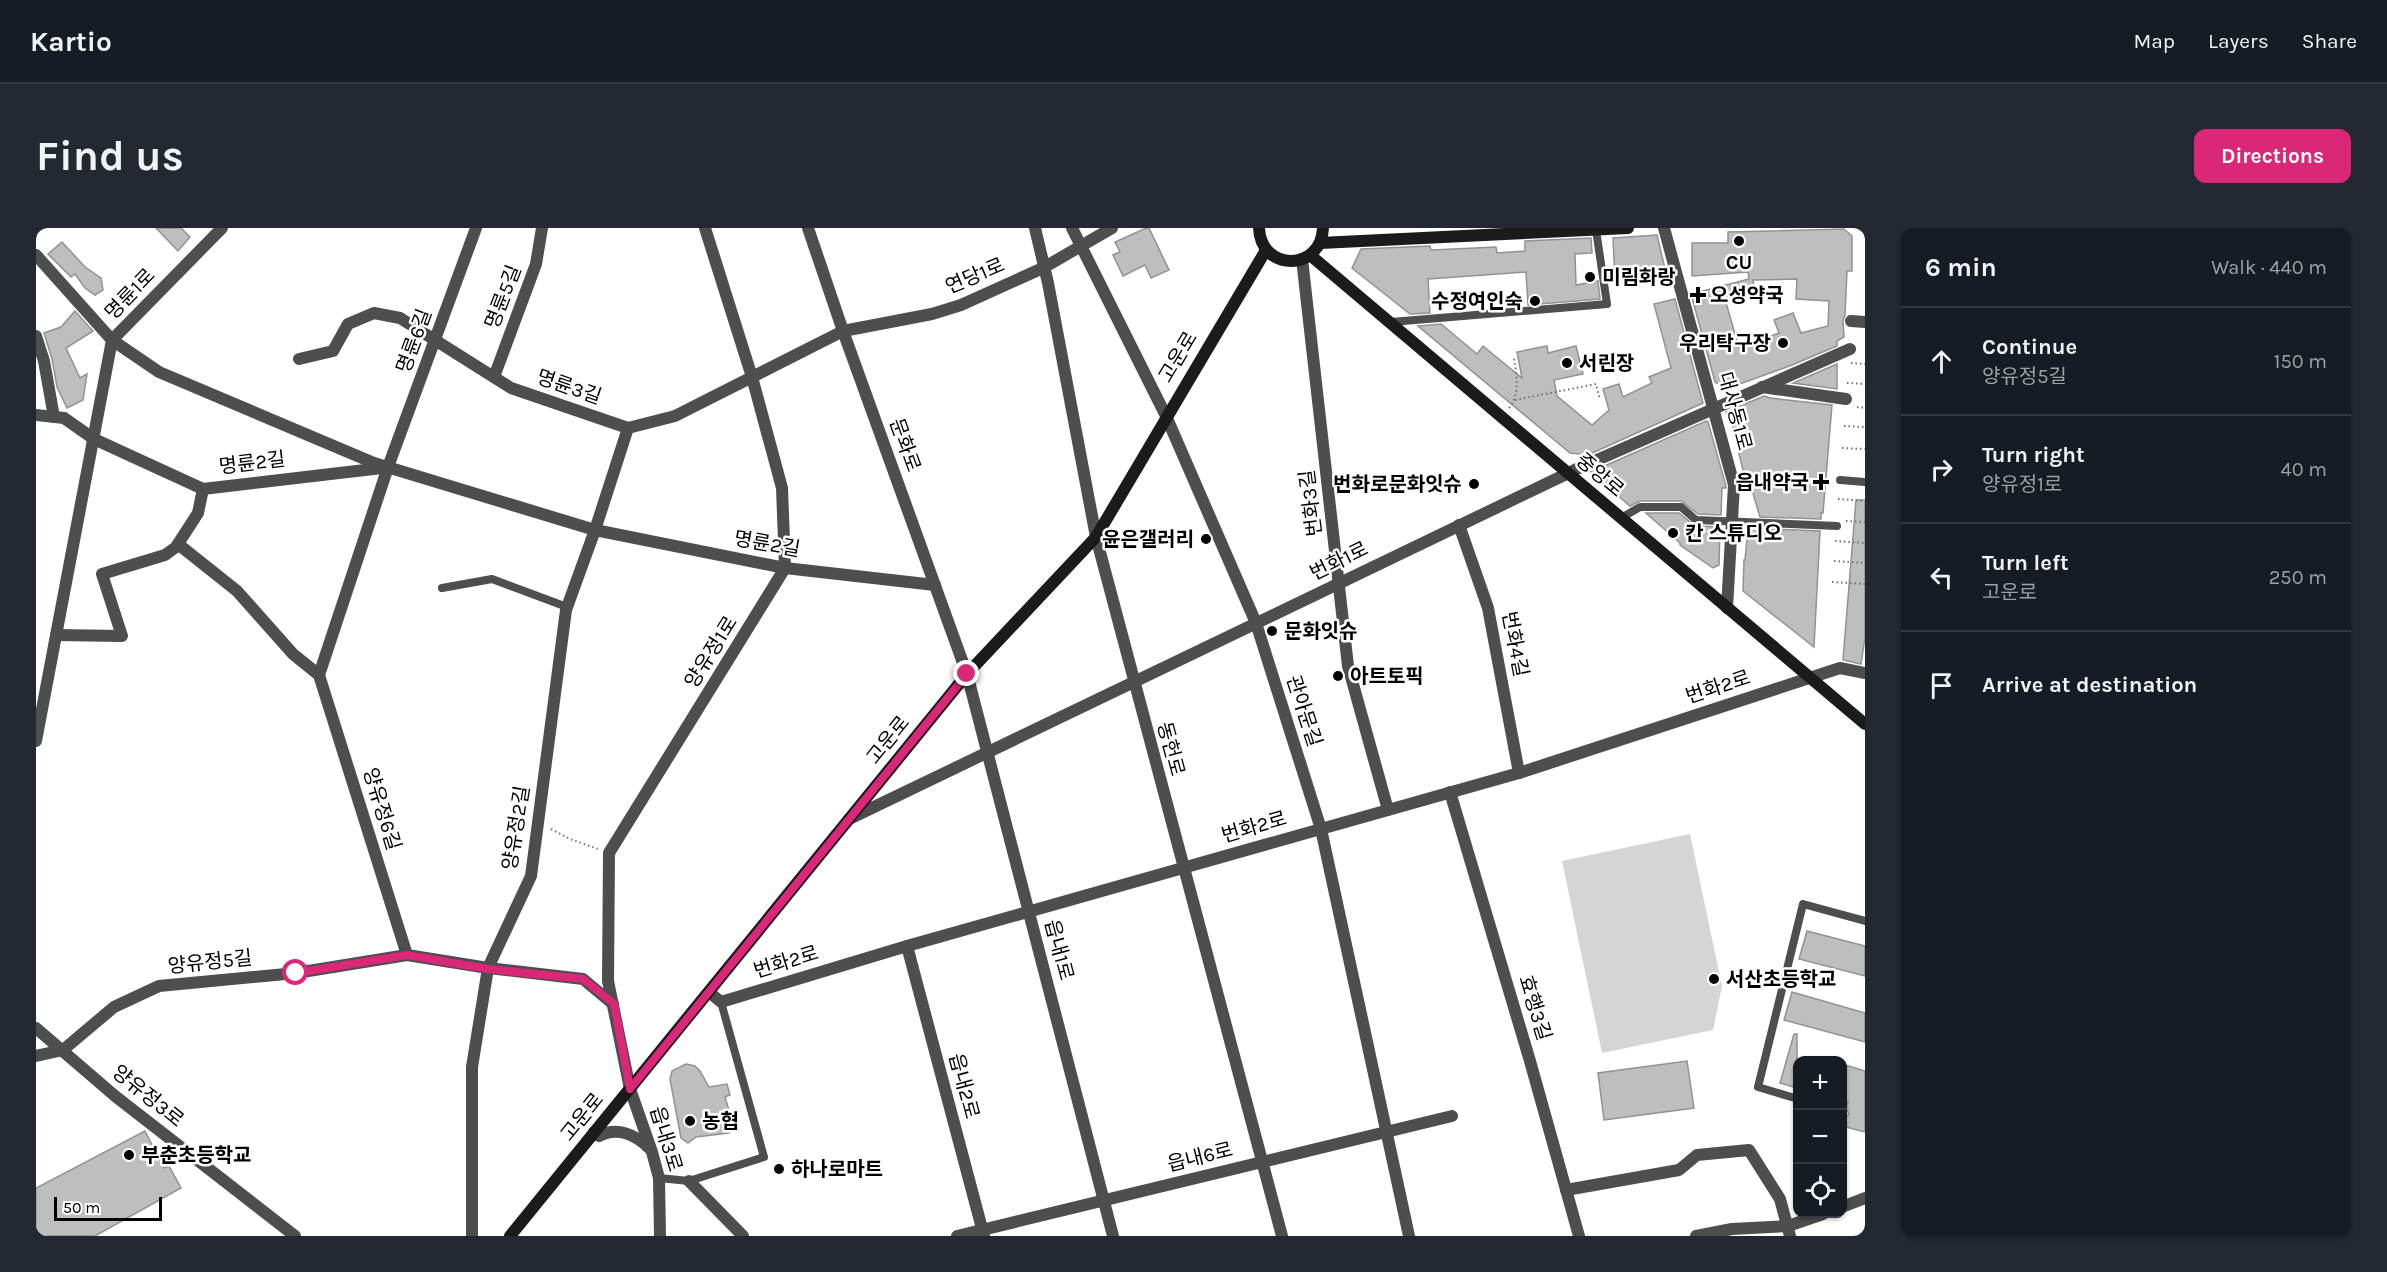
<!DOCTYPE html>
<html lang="en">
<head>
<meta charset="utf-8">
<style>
	body { margin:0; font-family:Karla,"Noto Sans KR",sans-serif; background:#242831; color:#f1f3f6 }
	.controls { position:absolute; right:18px; bottom:18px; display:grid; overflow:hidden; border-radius:12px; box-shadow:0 2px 4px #0004 }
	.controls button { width:54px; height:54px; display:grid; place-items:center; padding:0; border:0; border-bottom:2px solid #363941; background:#171b24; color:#f1f3f6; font:30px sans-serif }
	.scale { position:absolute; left:18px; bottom:15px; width:108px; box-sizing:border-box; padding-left:6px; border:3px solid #000; border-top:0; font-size:16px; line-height:21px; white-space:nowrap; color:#000; -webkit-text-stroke:4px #fff; paint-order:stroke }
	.stop { position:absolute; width:18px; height:18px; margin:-14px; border:4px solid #db2777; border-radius:50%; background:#fff }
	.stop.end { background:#db2777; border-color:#fff; box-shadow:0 2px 6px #0008 }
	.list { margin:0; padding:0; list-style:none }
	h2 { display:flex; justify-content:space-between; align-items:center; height:78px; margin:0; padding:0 24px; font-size:26px }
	h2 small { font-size:20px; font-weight:400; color:#9ea1a6 }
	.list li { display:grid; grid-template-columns:39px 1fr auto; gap:18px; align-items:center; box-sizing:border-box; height:108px; padding:0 24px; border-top:2px solid #363941 }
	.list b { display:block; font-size:22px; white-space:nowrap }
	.list p { margin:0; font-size:20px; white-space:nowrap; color:#9ea1a6 }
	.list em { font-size:20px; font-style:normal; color:#9ea1a6 }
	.icon { flex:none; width:33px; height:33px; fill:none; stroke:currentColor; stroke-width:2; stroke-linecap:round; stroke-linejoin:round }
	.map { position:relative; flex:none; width:1829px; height:1008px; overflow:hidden; border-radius:12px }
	header { display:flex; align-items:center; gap:36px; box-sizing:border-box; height:84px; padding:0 30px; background:#171b24; border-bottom:2px solid #363941 }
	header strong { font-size:28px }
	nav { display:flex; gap:33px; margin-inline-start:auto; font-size:21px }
	.intro { display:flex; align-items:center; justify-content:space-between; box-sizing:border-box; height:144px; padding:0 36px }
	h1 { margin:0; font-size:42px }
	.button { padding:15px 27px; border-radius:12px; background:#db2777; color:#fff; font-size:21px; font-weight:700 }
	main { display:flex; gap:36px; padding:0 36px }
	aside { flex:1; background:#171b24; border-radius:12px; box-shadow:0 2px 4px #0004 }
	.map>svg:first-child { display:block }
</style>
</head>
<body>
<header>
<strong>Kartio</strong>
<nav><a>Map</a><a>Layers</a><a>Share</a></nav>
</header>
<div class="intro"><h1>Find us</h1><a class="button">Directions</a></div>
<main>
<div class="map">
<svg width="1829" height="1008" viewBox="0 0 1829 1008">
	<rect width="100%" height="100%" fill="#fff"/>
	<polygon fill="#d5d5d5" points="1654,606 1686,758 1677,802 1566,825 1526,633"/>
	<g fill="#bebebe" stroke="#929292" stroke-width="1.5" fill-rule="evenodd">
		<polygon points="120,0 145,0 154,9 142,23"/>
		<polygon points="1110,0 1113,0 1133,42 1115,50 1109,37 1087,48 1077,27 1084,24 1079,14"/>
		<path d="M1808,1L1816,8V43H1811L1809,87L1807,93L1808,109L1801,113V118L1756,137L1690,161L1679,154L1655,66L1713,51L1712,44L1656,48V15H1692V4ZM1761,51L1760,71L1793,73L1792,98L1765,105L1757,85L1738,92L1743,105L1703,120L1689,71L1719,64L1717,52Z"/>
		<polygon points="1621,7 1631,49 1579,52 1577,10"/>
		<polygon points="1555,10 1556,25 1539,26 1540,57 1562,53 1564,71 1492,77 1490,44 1392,51 1394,85 1374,86 1316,40 1325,21 1394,18 1395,22 1460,19 1461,25 1489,23 1489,13"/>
		<polygon points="26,14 49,39 65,50 67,62 59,67 49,60 39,46 35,49 12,26"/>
		<polygon points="1639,71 1667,175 1552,227 1534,225 1382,98 1405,96 1441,126 1447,118 1486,150 1481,124 1511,118 1512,125 1540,118 1547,146 1518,152 1521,168 1556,197 1573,182 1567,161 1583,156 1587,169 1616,155 1613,149 1635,140 1618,76"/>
		<polygon points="39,83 57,103 30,120 44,150 51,146 47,172 31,180 21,159 16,131 8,105 25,99"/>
		<polygon points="1801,136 1801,161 1757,155"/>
		<polygon points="1728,168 1734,170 1796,177 1787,285 1785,285 1785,291 1724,289 1714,255 1710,255 1694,188 1691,188 1690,184"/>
		<polygon points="1670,193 1672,194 1690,258 1690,260 1686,260 1685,287 1662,286 1645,273 1604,273 1594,278 1555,244"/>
		<polygon points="1820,272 1829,272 1829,410 1825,436 1807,432"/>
		<polygon points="1610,285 1643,285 1659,298 1684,299 1683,337 1677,340 1644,317 1644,315"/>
		<polygon points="1712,300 1784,303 1778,419 1707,363 1708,332 1709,332"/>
		<polygon points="1771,703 1829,718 1829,748 1763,731"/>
		<polygon points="1756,764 1829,785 1829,814 1748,792"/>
		<polygon points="1758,806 1761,806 1761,860 1744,855"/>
		<polygon points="1651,833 1658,880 1568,892 1562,845"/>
		<polygon points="650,836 659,838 664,843 673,859 691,856 694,867 689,869 698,899 693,905 660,909 652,915 645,910 634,851 636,843"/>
		<polygon points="1806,836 1829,843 1829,904 1806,898 1807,891 1813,886 1810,880 1812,874 1806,873"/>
		<polygon points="109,903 128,940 133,938 145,960 59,1008 0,1008 0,960"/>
	</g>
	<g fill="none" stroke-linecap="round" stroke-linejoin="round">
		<g stroke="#707070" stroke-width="2" stroke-dasharray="1.5 3" stroke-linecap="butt">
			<polyline points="1815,135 1829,136"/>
			<polyline points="1811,155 1829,156"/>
			<polyline points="1479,172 1560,156 1564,172"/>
			<polyline points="1821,179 1829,180"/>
			<path d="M1473,180C1484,167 1481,147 1478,131"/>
			<polyline points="1808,198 1829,199"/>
			<polyline points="1806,220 1829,221"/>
			<polyline points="1802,271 1829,273"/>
			<polyline points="1810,293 1829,294"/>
			<polyline points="1799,313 1829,315"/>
			<polyline points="1798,333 1829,335"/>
			<polyline points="1796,354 1829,356"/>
			<polyline points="515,601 534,611 562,621"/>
		</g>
		<g stroke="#4e4e4e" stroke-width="8">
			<polyline points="1355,94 1571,76 1560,2"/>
			<polyline points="1804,252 1829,254"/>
			<polyline points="1585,290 1604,279 1645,279 1660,292 1801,298"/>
			<polyline points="406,360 456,351 531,379"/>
			<polyline points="1762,871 1722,859 1767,676 1829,693"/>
			<polyline points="1806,885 1807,885"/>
			<polyline points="623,950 653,953 728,929 685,774"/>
		</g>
		<g stroke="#4e4e4e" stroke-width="12">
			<polyline points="772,0 807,103 931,446 1077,1008"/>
			<polyline points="999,0 1012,55 1060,309 1246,1008"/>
			<polyline points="1036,0 1130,188 1220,395 1285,601 1373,1008"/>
			<polyline points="1628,0 1698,257 1691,380"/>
			<polyline points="0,27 76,112 123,144 338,235 559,302 749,340 899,357"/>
			<polyline points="1266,31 1312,438 1352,582"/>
			<polyline points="1815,93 1829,94"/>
			<polyline points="0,108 8,133 18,189"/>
			<polyline points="263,131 297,123 312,96 338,85 364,90 475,160 592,200 639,188 807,103 896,86 925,77 1007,40 1076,0"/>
			<polyline points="458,149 500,36 506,0"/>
			<polyline points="1726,159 1810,171"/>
			<polyline points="0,187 28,190 58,211 167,261 346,240"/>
			<polyline points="1423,297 1452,380 1483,545"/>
			<polyline points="142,316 201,363 257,426 283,447"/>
			<polyline points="20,407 86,408 66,346 129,327 140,319 162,285 167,261"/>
			<polyline points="0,513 76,112 186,0"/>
			<polyline points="1414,564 1494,833 1543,1008"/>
			<polyline points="813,591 1545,239 1814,121"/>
			<polyline points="871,718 948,1008"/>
			<polyline points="371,727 283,447 352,239 440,0"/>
			<polyline points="673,764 685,774 871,718 1483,545 1804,440 1829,445"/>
			<polyline points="0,800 79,868 259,1008"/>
			<polyline points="0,828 27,822 78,779 123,758 260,745 371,727 452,740 547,751 577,776"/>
			<path d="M558,904L563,908C581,898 600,907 613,920"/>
			<polyline points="653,953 707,1008"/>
			<polyline points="1530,962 1643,942 1661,927 1713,922 1744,971 1754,1008"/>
			<polyline points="1806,979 1829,970"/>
			<polyline points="436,1008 436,839 452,740 495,648 530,382 559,302 592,200"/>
			<polyline points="624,1008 623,950 616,924 594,861 572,753 573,625 749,340 746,260 716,149 669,0"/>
			<polyline points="921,1008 1416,888"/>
			<polyline points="1660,1008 1696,1001 1752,998 1787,986"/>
		</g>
		<g stroke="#1b1b1b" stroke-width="12">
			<path d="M1223,0C1225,44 1285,44 1287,0"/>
			<polyline points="1284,15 1592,0"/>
			<polyline points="1274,27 1829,496"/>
			<polyline points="474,1008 931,446 1060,309 1230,22"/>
		</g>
	</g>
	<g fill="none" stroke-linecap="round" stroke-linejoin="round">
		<polyline stroke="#db2777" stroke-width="8" points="260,745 371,727 452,741 547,751 578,776 594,861 931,446"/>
	</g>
	<g fill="#000" stroke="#fff" stroke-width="2">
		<circle cx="1703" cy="13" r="6"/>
		<circle cx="1554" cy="49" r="6"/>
		<path d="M1659 58h6v6h6v6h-6v6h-6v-6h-6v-6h6z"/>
		<circle cx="1499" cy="73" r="6"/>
		<circle cx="1747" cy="115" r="6"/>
		<circle cx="1531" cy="135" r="6"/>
		<path d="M1782 245h6v6h6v6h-6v6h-6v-6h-6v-6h6z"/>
		<circle cx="1438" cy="256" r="6"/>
		<circle cx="1637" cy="305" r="6"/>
		<circle cx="1170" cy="311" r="6"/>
		<circle cx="1236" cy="403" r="6"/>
		<circle cx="1302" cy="448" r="6"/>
		<circle cx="1678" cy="751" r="6"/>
		<circle cx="654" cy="893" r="6"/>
		<circle cx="93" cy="927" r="6"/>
		<circle cx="743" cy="941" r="6"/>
	</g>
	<g text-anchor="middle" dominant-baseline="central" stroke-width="5" stroke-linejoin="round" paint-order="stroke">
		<g font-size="20" font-weight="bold" fill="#000" stroke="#fff" text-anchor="start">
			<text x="1703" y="34" text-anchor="middle">CU</text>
			<text x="1566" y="49">미림화랑</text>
			<text x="1674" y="67">오성약국</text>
			<text x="1487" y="73" text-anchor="end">수정여인숙</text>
			<text x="1735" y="115" text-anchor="end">우리탁구장</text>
			<text x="1543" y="135">서린장</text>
			<text x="1773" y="254" text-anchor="end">읍내약국</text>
			<text x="1426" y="256" text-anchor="end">번화로문화잇슈</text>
			<text x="1649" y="305">칸 스튜디오</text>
			<text x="1158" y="311" text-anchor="end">윤은갤러리</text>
			<text x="1248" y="403">문화잇슈</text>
			<text x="1314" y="448">아트토픽</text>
			<text x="1690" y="751">서산초등학교</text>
			<text x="666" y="893">농협</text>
			<text x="105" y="927">부춘초등학교</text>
			<text x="755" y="941">하나로마트</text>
		</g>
		<g font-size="20" fill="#000" stroke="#fff">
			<text transform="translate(939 48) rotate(-23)">연당1로</text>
			<text transform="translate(94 66) rotate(-46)">명륜1로</text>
			<text transform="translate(467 69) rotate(-69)">명륜5길</text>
			<text transform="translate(378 113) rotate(-70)">명륜6길</text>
			<text transform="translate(1142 129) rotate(-59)">고운로</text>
			<text transform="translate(533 159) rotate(19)">명륜3길</text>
			<text transform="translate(1699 183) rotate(75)">대사동1로</text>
			<text transform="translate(869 217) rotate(70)">문화로</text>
			<text transform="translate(216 235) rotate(-7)">명륜2길</text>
			<text transform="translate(1564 247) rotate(40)">중앙로</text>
			<text transform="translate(1275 275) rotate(-97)">번화3길</text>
			<text transform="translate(731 316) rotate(10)">명륜2길</text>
			<text transform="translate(1303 333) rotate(-26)">번화1로</text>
			<text transform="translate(1479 416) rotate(79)">번화4길</text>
			<text transform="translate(675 424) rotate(-58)">양유정1로</text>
			<text transform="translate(1682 459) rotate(-18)">번화2로</text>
			<text transform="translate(1268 483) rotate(72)">관아문길</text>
			<text transform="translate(852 512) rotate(-51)">고운로</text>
			<text transform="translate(1135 521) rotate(75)">동헌로</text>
			<text transform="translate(346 581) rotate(73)">양유정6길</text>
			<text transform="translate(1218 599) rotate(-16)">번화2로</text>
			<text transform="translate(480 600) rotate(-81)">양유정2길</text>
			<text transform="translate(1023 722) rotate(75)">읍내1로</text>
			<text transform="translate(174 734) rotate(-6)">양유정5길</text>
			<text transform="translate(750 734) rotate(-17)">번화2로</text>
			<text transform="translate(1499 780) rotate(73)">효행3길</text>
			<text transform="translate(928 858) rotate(75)">읍내2로</text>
			<text transform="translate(112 868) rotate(39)">양유정3로</text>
			<text transform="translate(546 889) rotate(-51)">고운로</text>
			<text transform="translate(630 911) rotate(73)">읍내3로</text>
			<text transform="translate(1164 929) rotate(-14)">읍내6로</text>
		</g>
	</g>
</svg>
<div class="controls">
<button>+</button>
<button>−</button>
<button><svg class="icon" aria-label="locate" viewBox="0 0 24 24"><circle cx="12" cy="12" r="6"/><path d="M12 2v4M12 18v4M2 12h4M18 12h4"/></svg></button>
</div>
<div class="scale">50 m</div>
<div class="stop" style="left:260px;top:745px"></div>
<div class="stop end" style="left:931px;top:446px"></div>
</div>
<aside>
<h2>6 min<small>Walk · 440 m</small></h2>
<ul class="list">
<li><svg class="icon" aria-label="ahead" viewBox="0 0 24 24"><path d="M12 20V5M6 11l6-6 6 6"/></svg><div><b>Continue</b><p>양유정5길</p></div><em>150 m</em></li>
<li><svg class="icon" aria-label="right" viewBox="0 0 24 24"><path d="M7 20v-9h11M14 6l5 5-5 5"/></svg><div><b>Turn right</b><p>양유정1로</p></div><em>40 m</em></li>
<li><svg class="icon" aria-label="left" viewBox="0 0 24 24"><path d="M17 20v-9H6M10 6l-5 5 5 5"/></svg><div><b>Turn left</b><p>고운로</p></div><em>250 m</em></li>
<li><svg class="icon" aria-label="arrive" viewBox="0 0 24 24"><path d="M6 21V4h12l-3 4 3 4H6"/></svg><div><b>Arrive at destination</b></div></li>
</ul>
</aside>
</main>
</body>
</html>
